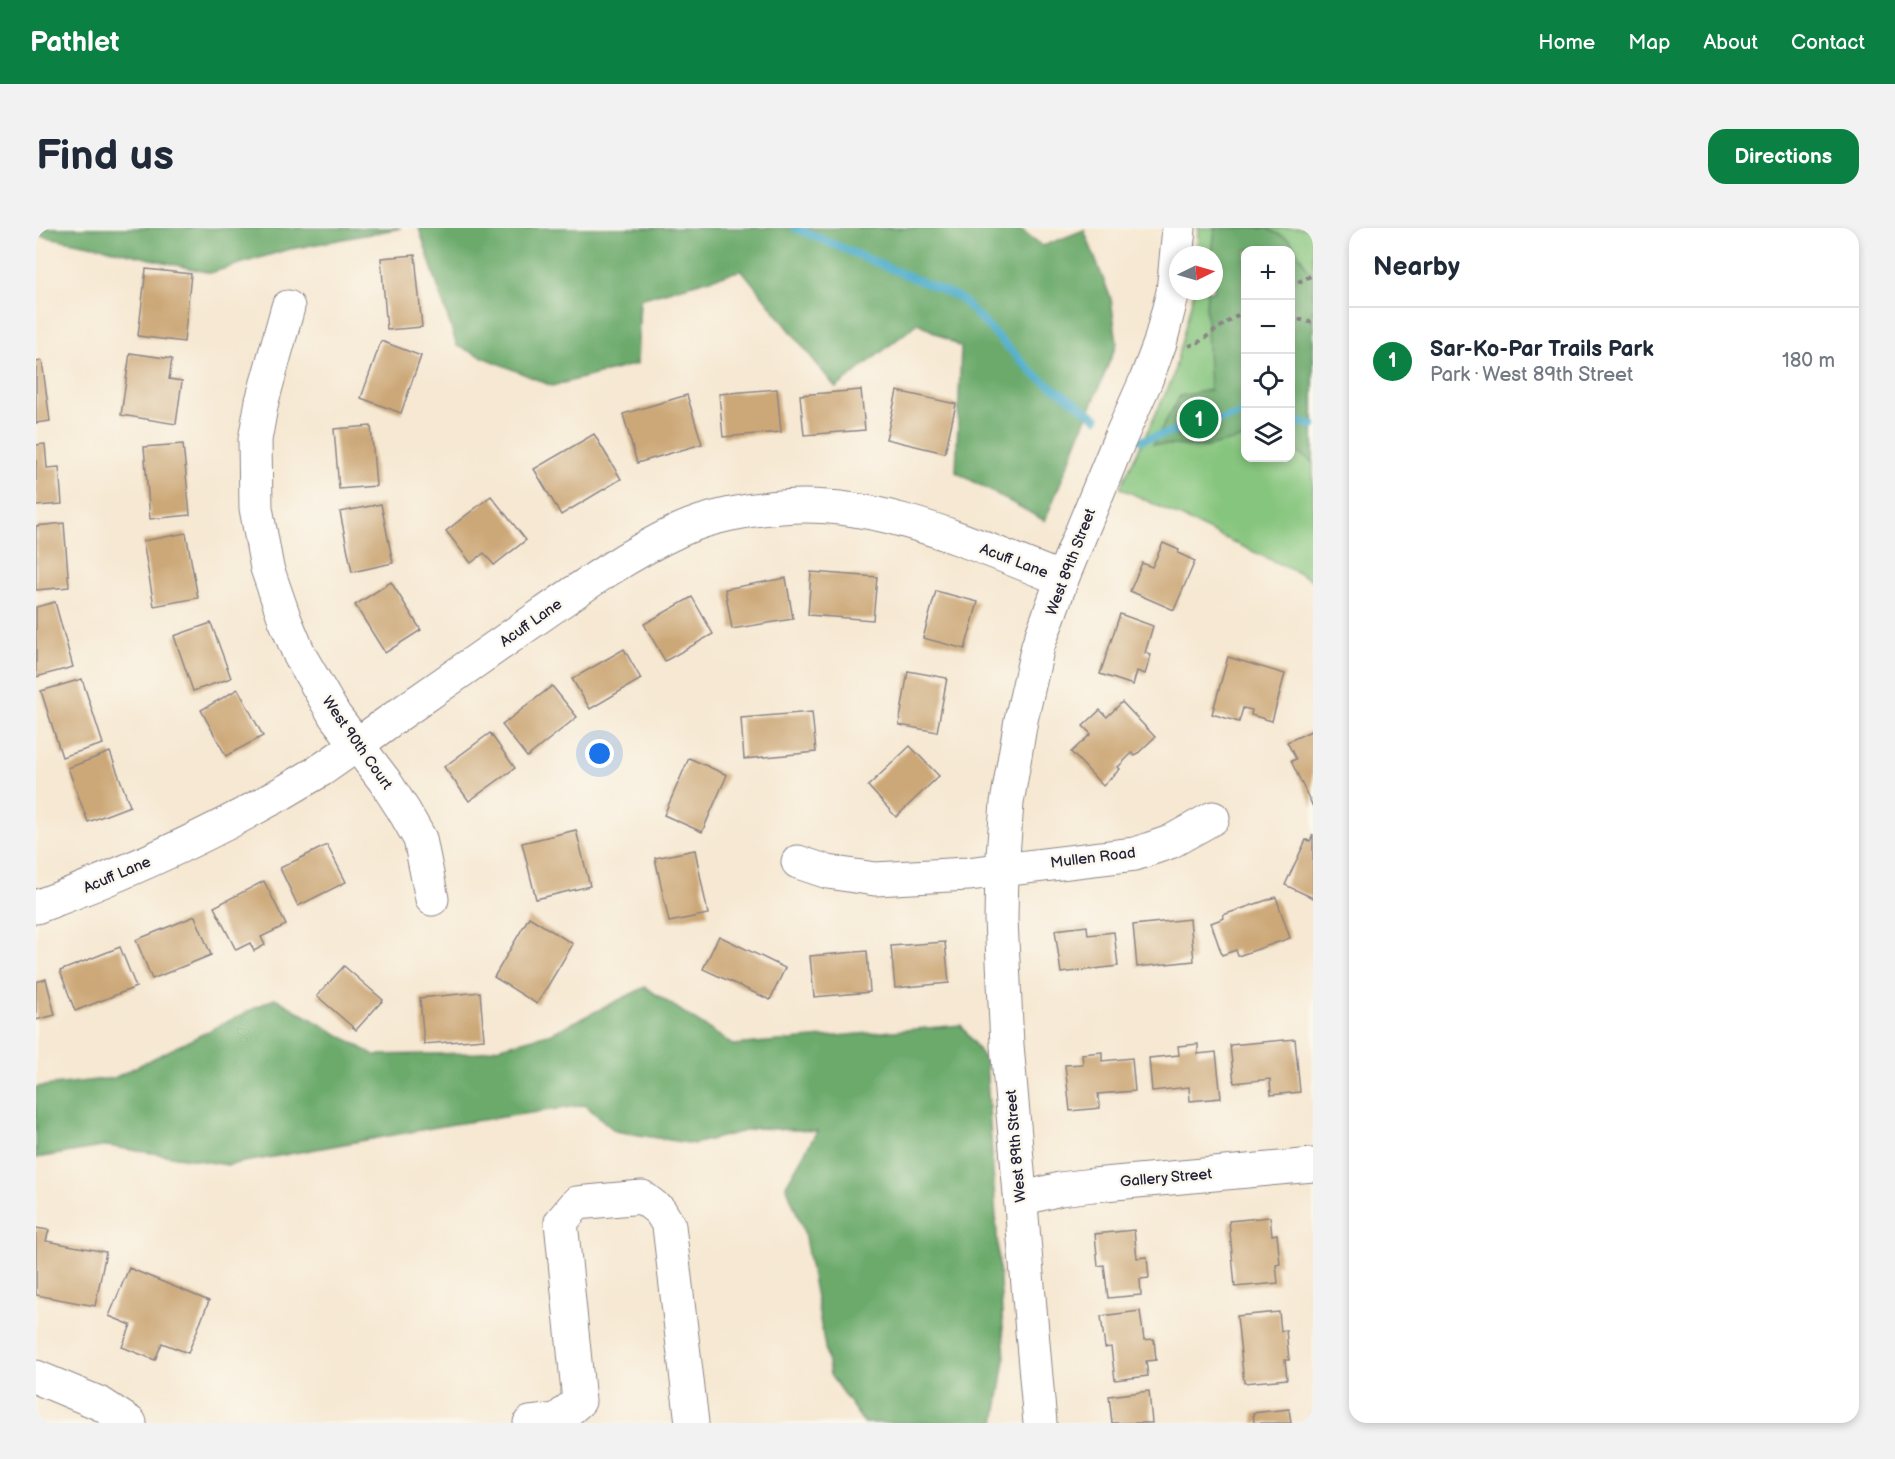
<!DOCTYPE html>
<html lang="en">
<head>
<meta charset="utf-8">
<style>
	body { margin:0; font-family:"Balsamiq Sans",sans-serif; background:#f2f2f3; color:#1f2937 }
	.controls { position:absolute; right:18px; top:18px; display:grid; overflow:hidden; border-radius:12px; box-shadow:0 3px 9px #0003 }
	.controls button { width:54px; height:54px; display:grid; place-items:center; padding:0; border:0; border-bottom:2px solid #e0e1e3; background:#fff; color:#1f2937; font:30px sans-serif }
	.compass { position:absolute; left:1133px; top:18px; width:54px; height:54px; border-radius:50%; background:#fff; box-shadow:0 3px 9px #0003; rotate:85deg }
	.you { position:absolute; left:564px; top:526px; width:21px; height:21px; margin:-15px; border:4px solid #fff; border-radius:50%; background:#1a73e8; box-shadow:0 0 0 9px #1a73e833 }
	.badge { display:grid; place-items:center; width:39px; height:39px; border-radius:50%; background:#0b8043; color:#fff; font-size:20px; font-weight:700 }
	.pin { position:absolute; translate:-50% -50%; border:3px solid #fff; box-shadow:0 2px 6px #0006 }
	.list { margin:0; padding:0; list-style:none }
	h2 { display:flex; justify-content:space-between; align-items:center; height:78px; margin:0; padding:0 24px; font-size:26px }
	h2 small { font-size:20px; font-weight:400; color:#747a83 }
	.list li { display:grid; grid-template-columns:39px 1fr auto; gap:18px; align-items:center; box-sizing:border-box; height:108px; padding:0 24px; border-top:2px solid #e0e1e3 }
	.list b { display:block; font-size:22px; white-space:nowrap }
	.list p { margin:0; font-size:20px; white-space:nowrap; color:#747a83 }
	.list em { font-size:20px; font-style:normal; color:#747a83 }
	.icon { flex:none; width:33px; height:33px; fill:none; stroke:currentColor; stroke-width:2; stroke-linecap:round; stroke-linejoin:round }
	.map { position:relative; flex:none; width:1277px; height:1195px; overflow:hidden; border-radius:18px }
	header { display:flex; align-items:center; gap:36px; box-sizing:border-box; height:84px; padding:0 30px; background:#0b8043; color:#fff }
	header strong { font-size:28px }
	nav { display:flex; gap:33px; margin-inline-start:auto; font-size:21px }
	.intro { display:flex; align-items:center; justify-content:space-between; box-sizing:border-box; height:144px; padding:0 36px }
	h1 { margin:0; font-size:42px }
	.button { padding:15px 27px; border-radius:18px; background:#0b8043; color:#fff; font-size:21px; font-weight:700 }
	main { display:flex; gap:36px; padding:0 36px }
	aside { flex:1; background:#fff; border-radius:18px; box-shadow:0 3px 9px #0003 }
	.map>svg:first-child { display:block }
</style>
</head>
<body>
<header>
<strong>Pathlet</strong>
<nav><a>Home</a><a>Map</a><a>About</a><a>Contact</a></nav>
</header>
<div class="intro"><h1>Find us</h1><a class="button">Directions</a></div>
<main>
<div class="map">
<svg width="1277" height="1195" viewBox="0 0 1277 1195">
	<rect width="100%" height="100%" fill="#fbf7ec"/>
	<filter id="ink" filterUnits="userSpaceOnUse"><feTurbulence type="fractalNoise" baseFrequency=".0167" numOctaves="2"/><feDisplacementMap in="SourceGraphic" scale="12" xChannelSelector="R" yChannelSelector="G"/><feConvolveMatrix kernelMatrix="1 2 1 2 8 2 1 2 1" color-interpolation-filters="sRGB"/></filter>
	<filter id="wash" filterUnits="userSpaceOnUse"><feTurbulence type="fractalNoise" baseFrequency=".008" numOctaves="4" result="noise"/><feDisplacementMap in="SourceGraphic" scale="24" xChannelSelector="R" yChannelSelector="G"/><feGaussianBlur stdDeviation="1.35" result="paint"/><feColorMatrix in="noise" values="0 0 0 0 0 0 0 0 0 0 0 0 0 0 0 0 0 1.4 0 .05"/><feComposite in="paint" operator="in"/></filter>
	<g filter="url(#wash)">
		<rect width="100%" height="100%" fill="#f6e8d2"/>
		<path fill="#85c57d" stroke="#54745c" stroke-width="1.5" fill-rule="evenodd" d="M1162,0H1277V352L1084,260L1136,152L1158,63H1178V27H1161ZM1210,22H1254V230H1210Z"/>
		<g fill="#6caa6c" stroke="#476654" stroke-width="1.5">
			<polygon points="0,0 365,0 250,22 174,45 69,20 0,7"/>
			<polygon points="383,0 983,0 1007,18 1048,2 1075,71 1081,115 1009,293 920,244 925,119 882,95 800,160 706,42 604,71 601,136 516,158 421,118"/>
			<polygon points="1179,0 1230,0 1254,12 1277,49 1277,234 1255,221 1254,22 1210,22 1209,210 1170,219 1117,216 1144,168 1174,162 1170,78 1171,63 1178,63 1178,27 1176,27"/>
			<polygon points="609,759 697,817 925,797 950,833 969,1132 959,1195 828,1195 794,1147 768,1004 750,957 781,903 720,900 658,916 579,903 549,877 418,896 192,937 71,918 0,930 0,859 78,850 239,770 338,827 442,825 516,805"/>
		</g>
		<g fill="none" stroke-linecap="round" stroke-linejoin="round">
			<g stroke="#4bacca" stroke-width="8">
				<polyline points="759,0 924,70 998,146 1061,190"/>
				<polyline points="1254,192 1277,197"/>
				<polyline points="1105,212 1210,185"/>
			</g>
		</g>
		<g id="blocks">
			<g fill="#cca777">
				<polygon points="379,27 386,99 351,102 345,30"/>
				<polygon points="110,41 155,46 148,114 102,108"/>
				<polygon points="345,113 385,128 365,185 325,170"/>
				<polygon points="94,125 136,131 133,151 146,153 140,196 85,187"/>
				<polygon points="6,133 14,193 0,195 0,134"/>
				<polygon points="741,161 745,204 687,209 683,166"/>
				<polygon points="825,162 829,202 768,207 764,167"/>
				<polygon points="861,163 920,176 909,225 850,211"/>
				<polygon points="651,167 666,216 601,235 587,186"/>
				<polygon points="335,198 340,258 303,261 298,201"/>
				<polygon points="558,206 585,251 525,287 498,241"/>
				<polygon points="9,216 11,240 23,239 26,276 0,278 0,217"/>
				<polygon points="147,216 154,287 114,291 108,219"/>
				<polygon points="455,268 490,312 458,337 448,325 435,335 410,303"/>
				<polygon points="345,276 357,335 316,344 304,284"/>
				<polygon points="28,295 33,359 0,362 0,298"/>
				<polygon points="150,305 162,370 118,378 107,313"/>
				<polygon points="1127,315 1143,322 1142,325 1159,333 1138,382 1094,363 1106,335 1116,339"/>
				<polygon points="775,344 841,349 837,392 772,387"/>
				<polygon points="750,350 757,391 696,401 689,361"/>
				<polygon points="355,354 385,402 349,425 319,377"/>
				<polygon points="900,363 942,374 929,421 887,410"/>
				<polygon points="656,369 677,406 629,433 608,396"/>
				<polygon points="19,374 37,439 0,449 0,379"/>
				<polygon points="1084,386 1117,398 1109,425 1115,427 1109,446 1101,443 1097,457 1064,446"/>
				<polygon points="175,395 195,450 157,463 138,408"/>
				<polygon points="588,421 605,451 554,481 536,451"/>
				<polygon points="1192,429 1249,446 1236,493 1215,487 1216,482 1207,480 1203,494 1176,486"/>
				<polygon points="872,443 911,450 901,504 863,497"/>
				<polygon points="46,451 67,516 26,529 5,463"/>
				<polygon points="516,458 541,489 491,529 466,497"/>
				<polygon points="202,461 227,508 190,528 165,482"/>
				<polygon points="1086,474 1119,509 1099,528 1096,525 1082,539 1084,541 1067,558 1035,524 1055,506 1047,498 1064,482 1071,489"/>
				<polygon points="776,484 780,524 708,531 705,490"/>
				<polygon points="1277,502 1277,579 1255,533 1260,531 1251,514"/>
				<polygon points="454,505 479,540 433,573 408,539"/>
				<polygon points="874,518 903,548 860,589 832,558"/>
				<polygon points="74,524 94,578 52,594 32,540"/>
				<polygon points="653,530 691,547 666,604 628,587"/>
				<polygon points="540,602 554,658 500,671 486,615"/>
				<polygon points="1277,606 1277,670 1249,657 1270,612 1274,613"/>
				<polygon points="291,617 310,654 262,678 244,640"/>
				<polygon points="659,622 672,686 633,694 619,630"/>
				<polygon points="228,653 250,697 225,709 229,717 218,723 214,715 200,722 178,679"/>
				<polygon points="1240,669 1254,710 1202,728 1200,722 1186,727 1175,695 1188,690 1187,687"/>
				<polygon points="159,688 175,727 116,751 100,712"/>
				<polygon points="493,689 537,716 501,776 458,749"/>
				<polygon points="1154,691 1158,733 1101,739 1097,697"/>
				<polygon points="1051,698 1052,707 1078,704 1082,738 1025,745 1019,702"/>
				<polygon points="683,708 749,740 734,772 667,741"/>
				<polygon points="909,714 913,755 859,760 855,718"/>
				<polygon points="84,719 100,759 39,783 24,743"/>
				<polygon points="831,723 834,764 778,769 774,728"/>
				<polygon points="308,738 347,772 320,802 281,768"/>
				<polygon points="10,751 19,787 0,792 0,754"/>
				<polygon points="444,764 448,811 388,816 384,770"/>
				<polygon points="1259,811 1264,864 1235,867 1234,851 1198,855 1194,817"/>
				<polygon points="1162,816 1162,826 1180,824 1185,870 1154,873 1153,859 1116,863 1113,830 1143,827 1142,818"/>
				<polygon points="1066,824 1066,833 1096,830 1099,863 1062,866 1064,880 1034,883 1029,837 1047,836 1046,826"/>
				<polygon points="1234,989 1236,1007 1241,1006 1244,1036 1240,1037 1242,1055 1199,1059 1193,993"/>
				<polygon points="0,1000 13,1002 10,1013 70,1024 59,1078 0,1067"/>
				<polygon points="1098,1002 1101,1030 1111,1029 1113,1050 1104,1051 1105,1067 1072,1070 1068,1037 1062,1038 1059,1006"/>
				<polygon points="93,1040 173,1073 152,1125 126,1115 119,1132 86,1119 95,1097 73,1088"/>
				<polygon points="1104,1083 1108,1112 1118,1111 1120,1132 1110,1133 1112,1148 1079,1152 1075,1119 1069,1120 1065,1088"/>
				<polygon points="1243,1084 1245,1103 1250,1102 1253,1132 1249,1132 1251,1151 1208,1155 1201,1088"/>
				<polygon points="1113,1163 1116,1195 1076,1195 1073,1168"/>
				<polygon points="1253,1181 1255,1195 1218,1195 1217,1185"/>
			</g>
		</g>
	</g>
	<g filter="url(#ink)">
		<use href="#blocks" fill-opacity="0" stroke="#8c8586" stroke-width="1.5"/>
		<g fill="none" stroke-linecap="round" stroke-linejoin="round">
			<defs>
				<g id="minor">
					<polyline points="252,79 226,173 219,212 220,280 231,340 249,392 264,428 299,488 348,552 368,583 384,611 396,671"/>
					<polyline points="762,634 792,644 839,651 932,646 1099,626 1134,614 1177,590"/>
					<path d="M0,679C100,642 194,598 285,542C307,527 329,511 351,495C400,461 448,427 497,393C544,360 592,326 644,302C672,289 714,281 745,279C845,271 935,316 1026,351"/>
					<polyline points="985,971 1024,961 1057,957 1277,937"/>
					<polyline points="0,1149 65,1176 94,1195"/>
					<polyline points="494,1195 521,1192 543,1173 525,994 541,975 606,969 624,983 633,998 656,1195"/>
					<polyline points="1004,1195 971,817 965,691 966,641 971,575 985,492 1002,418 1026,351 1082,215 1110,152 1124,115 1137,64 1143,0"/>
				</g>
			</defs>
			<use href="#minor" stroke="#8c8586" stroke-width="35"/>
			<g stroke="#8c8586" stroke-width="4" stroke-dasharray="4.5 4.5" stroke-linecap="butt">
				<polyline points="1254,58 1277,47"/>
				<polyline points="1254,89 1277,95"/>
				<polyline points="1153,118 1163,114 1210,81"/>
			</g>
			<use href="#minor" stroke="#fff" stroke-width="33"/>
		</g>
	</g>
	<g text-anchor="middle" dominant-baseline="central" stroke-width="5" stroke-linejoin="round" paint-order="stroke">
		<g font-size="15" fill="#22223b" stroke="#fbf7ec">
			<text transform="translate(978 333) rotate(21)">Acuff Lane</text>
			<text transform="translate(1035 334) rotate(-69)">West 89th Street</text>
			<text transform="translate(495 395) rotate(-35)">Acuff Lane</text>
			<text transform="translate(321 515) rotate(55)">West 90th Court</text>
			<text transform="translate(1057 630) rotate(-7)">Mullen Road</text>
			<text transform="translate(81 647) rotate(-23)">Acuff Lane</text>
			<text transform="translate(980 918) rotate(-95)">West 89th Street</text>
			<text transform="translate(1130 950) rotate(-5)">Gallery Street</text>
		</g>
	</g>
</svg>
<div class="controls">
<button>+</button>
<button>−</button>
<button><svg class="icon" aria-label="locate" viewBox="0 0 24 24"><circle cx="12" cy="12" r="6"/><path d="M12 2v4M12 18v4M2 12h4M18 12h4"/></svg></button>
<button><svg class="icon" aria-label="layers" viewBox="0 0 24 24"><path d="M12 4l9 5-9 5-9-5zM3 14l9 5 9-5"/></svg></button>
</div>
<svg class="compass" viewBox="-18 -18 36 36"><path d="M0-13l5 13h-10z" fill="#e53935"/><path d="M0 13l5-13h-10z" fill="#747a83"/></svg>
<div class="you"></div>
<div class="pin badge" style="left:1163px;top:191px">1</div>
</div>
<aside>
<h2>Nearby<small></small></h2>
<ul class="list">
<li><span class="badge">1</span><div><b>Sar-Ko-Par Trails Park</b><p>Park · West 89th Street</p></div><em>180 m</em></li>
</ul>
</aside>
</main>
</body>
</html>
